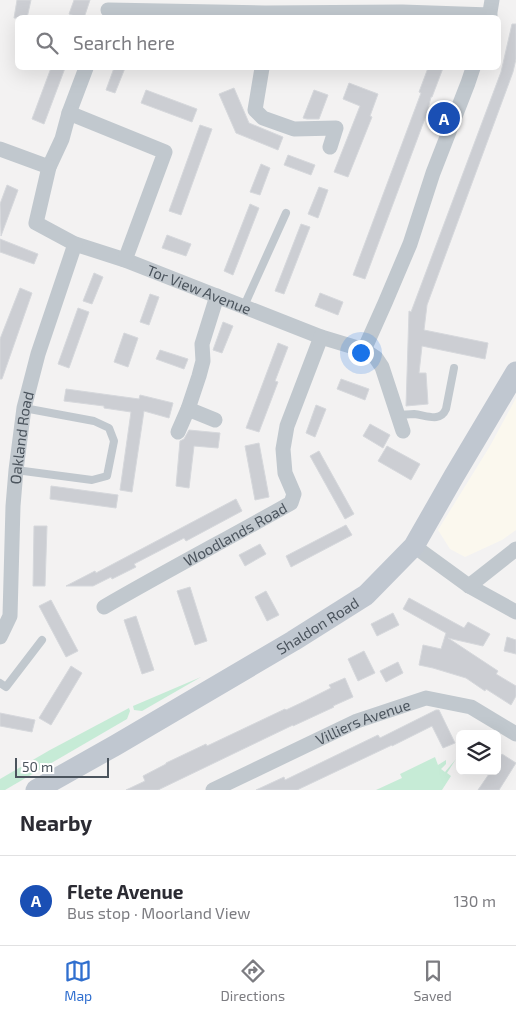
<!DOCTYPE html>
<html lang="en">
<head>
<meta charset="utf-8">
<style>
	body { margin:0; font-family:"Exo 2",sans-serif; background:#f2f2f3; color:#2b2b33 }
	.controls { position:absolute; right:15px; bottom:15px; display:grid; overflow:hidden; border-radius:8px; box-shadow:0 5px 20px #0002 }
	.controls button { width:45px; height:45px; display:grid; place-items:center; padding:0; border:0; border-bottom:1px solid #e1e1e2; background:#fff; color:#2b2b33; font:25px sans-serif }
	.scale { position:absolute; left:15px; bottom:12px; width:94px; box-sizing:border-box; padding-left:5px; border:2px solid #4b545d; border-top:0; font-size:14px; line-height:18px; white-space:nowrap; color:#4b545d; -webkit-text-stroke:4px #fff; paint-order:stroke }
	.you { position:absolute; left:360px; top:352px; width:18px; height:18px; margin:-12px; border:4px solid #fff; border-radius:50%; background:#1a73e8; box-shadow:0 0 0 8px #1a73e833 }
	.badge { display:grid; place-items:center; width:32px; height:32px; border-radius:50%; background:#306fcf; color:#fff; font-size:16px; font-weight:700 }
	.pin { position:absolute; translate:-50% -50%; border:2px solid #fff; box-shadow:0 1px 5px #0006 }
	.list { margin:0; padding:0; list-style:none }
	h2 { display:flex; justify-content:space-between; align-items:center; height:65px; margin:0; padding:0 20px; font-size:21px }
	h2 small { font-size:16px; font-weight:400; color:#7c7c81 }
	.list li { display:grid; grid-template-columns:32px 1fr auto; gap:15px; align-items:center; box-sizing:border-box; height:90px; padding:0 20px; border-top:1px solid #e1e1e2 }
	.list b { display:block; font-size:19px; white-space:nowrap }
	.list p { margin:0; font-size:16px; white-space:nowrap; color:#7c7c81 }
	.list em { font-size:16px; font-style:normal; color:#7c7c81 }
	.icon { flex:none; width:28px; height:28px; fill:none; stroke:currentColor; stroke-width:2; stroke-linecap:round; stroke-linejoin:round }
	.map { position:relative; flex:none; width:516px; height:790px; overflow:hidden }
	.search { position:absolute; background:#fff; box-shadow:0 5px 20px #0002; left:15px; right:15px; top:15px; height:55px; display:flex; align-items:center; gap:12px; box-sizing:border-box; padding:0 18px; border-radius:8px; color:#7c7c81; font-size:19px }
	.sheet { height:155px; background:#fff }
	nav { display:flex; justify-content:space-around; align-items:center; box-sizing:border-box; height:70px; border-top:1px solid #e1e1e2; background:#fff; font-size:14px; color:#7c7c81 }
	nav a { display:grid; justify-items:center; gap:2px }
	nav .on { color:#306fcf }
	.map>svg:first-child { display:block }
</style>
</head>
<body>
<div class="map">
<svg width="516" height="790" viewBox="0 0 516 790">
	<rect width="100%" height="100%" fill="#f3f2f2"/>
	<polygon fill="#fbf8ee" points="516,398 516,530 502,540 465,557 450,549 438,530 490,446"/>
	<g fill="#c6ebd6">
		<polygon points="201,677 142,711 134,710 133,706"/>
		<polygon points="129,708 130,711 127,719 5,790 0,790 0,779 50,750"/>
		<polygon points="435,757 438,765 446,760 446,764 441,769 445,772 456,759 447,773 451,776 442,790 376,790 402,778 400,774"/>
	</g>
	<g fill="#ccced3" stroke="#d6d8dc">
		<polygon points="17,0 31,0 27,18 14,18"/>
		<polygon points="74,0 90,0 84,18 80,18 69,14"/>
		<polygon points="512,24 516,24 516,59 513,72 427,305 424,330 488,343 485,359 422,346 419,373 426,373 428,404 406,406 409,311 411,312 501,72"/>
		<polygon points="51,68 65,68 44,124 32,119"/>
		<polygon points="114,68 125,68 115,93 106,90"/>
		<polygon points="428,68 443,68 432,97 431,97 427,113 365,279 353,275 421,93 419,92"/>
		<polygon points="349,83 378,94 370,116 372,117 348,177 334,172 360,106 343,99"/>
		<polygon points="234,88 249,123 283,137 278,150 236,133 219,94"/>
		<polygon points="146,90 197,109 192,122 141,103"/>
		<polygon points="314,90 328,95 319,119 307,119 303,118"/>
		<polygon points="200,125 212,129 181,215 169,211"/>
		<polygon points="288,155 315,165 311,175 284,165"/>
		<polygon points="261,164 270,168 260,195 250,192"/>
		<polygon points="7,185 18,190 1,236 0,204"/>
		<polygon points="319,187 328,190 318,218 308,214"/>
		<polygon points="250,204 259,208 233,275 224,271"/>
		<polygon points="301,224 310,227 284,294 275,291"/>
		<polygon points="167,235 191,244 186,256 162,248"/>
		<polygon points="0,239 38,254 34,264 0,252"/>
		<polygon points="94,273 103,277 92,304 83,301"/>
		<polygon points="20,288 32,293 2,379 0,379 0,339"/>
		<polygon points="320,293 343,302 338,315 315,306"/>
		<polygon points="150,294 159,297 149,325 140,322"/>
		<polygon points="78,308 89,312 69,368 58,364"/>
		<polygon points="223,322 233,326 222,353 213,350"/>
		<polygon points="124,333 138,338 128,367 114,362"/>
		<polygon points="278,343 288,347 275,381 278,382 259,432 246,428"/>
		<polygon points="160,350 188,359 184,369 156,359"/>
		<polygon points="341,379 369,389 365,400 337,389"/>
		<polygon points="66,389 139,399 140,395 173,403 169,418 144,411 132,492 120,490 131,412 104,408 104,406 64,401"/>
		<polygon points="316,405 326,409 315,437 306,433"/>
		<polygon points="370,424 390,435 383,448 363,436"/>
		<polygon points="189,430 220,433 218,448 194,446 189,488 176,486 180,441 184,439"/>
		<polygon points="259,443 269,497 255,500 245,446"/>
		<polygon points="387,446 420,464 411,480 378,461"/>
		<polygon points="319,451 354,514 345,519 310,456"/>
		<polygon points="51,486 118,495 116,508 50,499"/>
		<polygon points="236,499 242,511 186,541 184,538 134,564 136,567 112,579 111,577 93,586 66,586 95,571 96,573"/>
		<polygon points="346,525 352,535 291,567 286,556"/>
		<polygon points="34,526 47,526 45,586 33,586"/>
		<polygon points="260,544 266,554 245,566 239,555"/>
		<polygon points="190,587 207,641 195,645 177,591"/>
		<polygon points="266,591 279,615 267,621 255,597"/>
		<polygon points="409,598 464,628 468,622 490,634 483,646 448,638 498,671 496,674 516,686 516,696 511,705 486,689 485,691 466,678 433,668 419,665 423,645 441,649 446,633 403,609"/>
		<polygon points="51,600 78,651 66,657 39,606"/>
		<polygon points="393,613 399,625 377,636 371,624"/>
		<polygon points="136,616 154,670 142,674 124,620"/>
		<polygon points="507,637 516,640 516,654 504,651"/>
		<polygon points="364,651 375,673 358,681 348,659"/>
		<polygon points="398,662 403,673 386,682 380,671"/>
		<polygon points="71,666 82,673 51,725 39,718"/>
		<polygon points="345,678 353,697 333,706 334,707 293,726 293,725 158,790 126,790 145,781 143,776 166,764 166,763 206,744 207,746 285,709 286,710 305,701 331,688 329,685"/>
		<polygon points="436,710 439,710 455,743 443,748 432,726 392,746 392,745 297,790 256,790 284,777 285,780 378,735 380,738"/>
		<polygon points="0,713 35,720 32,732 0,726"/>
		<polygon points="502,754 516,763 499,790 478,790 491,771 497,771 497,761"/>
	</g>
	<g fill="none" stroke-linecap="round" stroke-linejoin="round">
		<g stroke="#c1c8ce" stroke-width="8">
			<polyline points="244,306 286,213"/>
			<path d="M398,415C403,415 409,414 414,414C426,415 440,423 446,409L454,368"/>
			<polyline points="16,470 92,480 107,476 114,441 109,428 94,421 24,408"/>
			<polyline points="0,683 6,687 42,640"/>
		</g>
		<g stroke="#c1c8ce" stroke-width="15">
			<polyline points="108,10 265,13 402,12 490,15"/>
			<polyline points="489,18 492,0"/>
			<path id="s1" d="M86,68L69,113L62,139L49,167L36,223L75,244L125,260L321,337L364,350L376,358L382,367L403,431"/>
			<polyline points="262,68 255,110 263,118 294,129 336,128 330,147"/>
			<polyline points="69,113 165,152 125,260"/>
			<polyline points="0,149 49,167"/>
			<polyline points="364,350 385,303 410,244 433,173 468,83 473,68"/>
			<polyline points="188,409 215,420"/>
			<polyline points="178,432 188,409 199,376 203,361 202,344 217,296"/>
			<polyline points="414,546 469,586 516,612"/>
			<polyline points="469,586 516,549"/>
			<path id="s2" d="M104,607C166,571 229,538 291,503L294,494L285,473L283,449L287,426L321,337"/>
			<path id="s3" d="M0,637L10,616L13,506L16,470L24,408L38,354L75,244"/>
			<path id="s4" d="M213,790L357,721L426,698L471,707L516,734"/>
		</g>
		<path stroke="#c0c7d0" stroke-width="21" id="s5" d="M36,790L116,745L293,641L366,595L414,546L454,476L516,372"/>
	</g>
	<g text-anchor="middle" dominant-baseline="central" stroke-width="4.5" stroke-linejoin="round" paint-order="stroke">
		<g font-size="15" fill="#4b545d" stroke="#fff">
			<text stroke="none"><textPath href="#s1" startOffset="340">Tor View Avenue</textPath></text>
			<text stroke="none"><textPath href="#s3" startOffset="202">Oakland Road</textPath></text>
			<text stroke="none"><textPath href="#s2" startOffset="150">Woodlands Road</textPath></text>
			<text stroke="none"><textPath href="#s5" startOffset="326">Shaldon Road</textPath></text>
			<text stroke="none"><textPath href="#s4" startOffset="165">Villiers Avenue</textPath></text>
		</g>
	</g>
</svg>
<div class="controls">
<button><svg class="icon" aria-label="layers" viewBox="0 0 24 24"><path d="M12 4l9 5-9 5-9-5zM3 14l9 5 9-5"/></svg></button>
</div>
<div class="scale">50 m</div>
<div class="you"></div>
<div class="pin badge" style="left:444px;top:118px;background:#1a4fb4">A</div>
<div class="search"><svg class="icon" aria-label="search" viewBox="0 0 24 24"><circle cx="10" cy="10" r="6"/><path d="M15 15l6 6"/></svg>Search here</div>
</div>
<section class="sheet">
<h2>Nearby<small></small></h2>
<ul class="list">
<li><span class="badge" style="background:#1a4fb4">A</span><div><b>Flete Avenue</b><p>Bus stop · Moorland View</p></div><em>130 m</em></li>
</ul>
</section>
<nav>
<a class="on"><svg class="icon" aria-label="map" viewBox="0 0 24 24"><path d="M3 6l6-2 6 2 6-2v14l-6 2-6-2-6 2zM9 4v14M15 6v14"/></svg>Map</a>
<a><svg class="icon" aria-label="directions" viewBox="0 0 24 24"><path d="M12 3l9 9-9 9-9-9zM9 14v-3h6M13 9l2 2-2 2"/></svg>Directions</a>
<a><svg class="icon" aria-label="saved" viewBox="0 0 24 24"><path d="M7 4h10v16l-5-4-5 4z"/></svg>Saved</a>
</nav>
</body>
</html>
